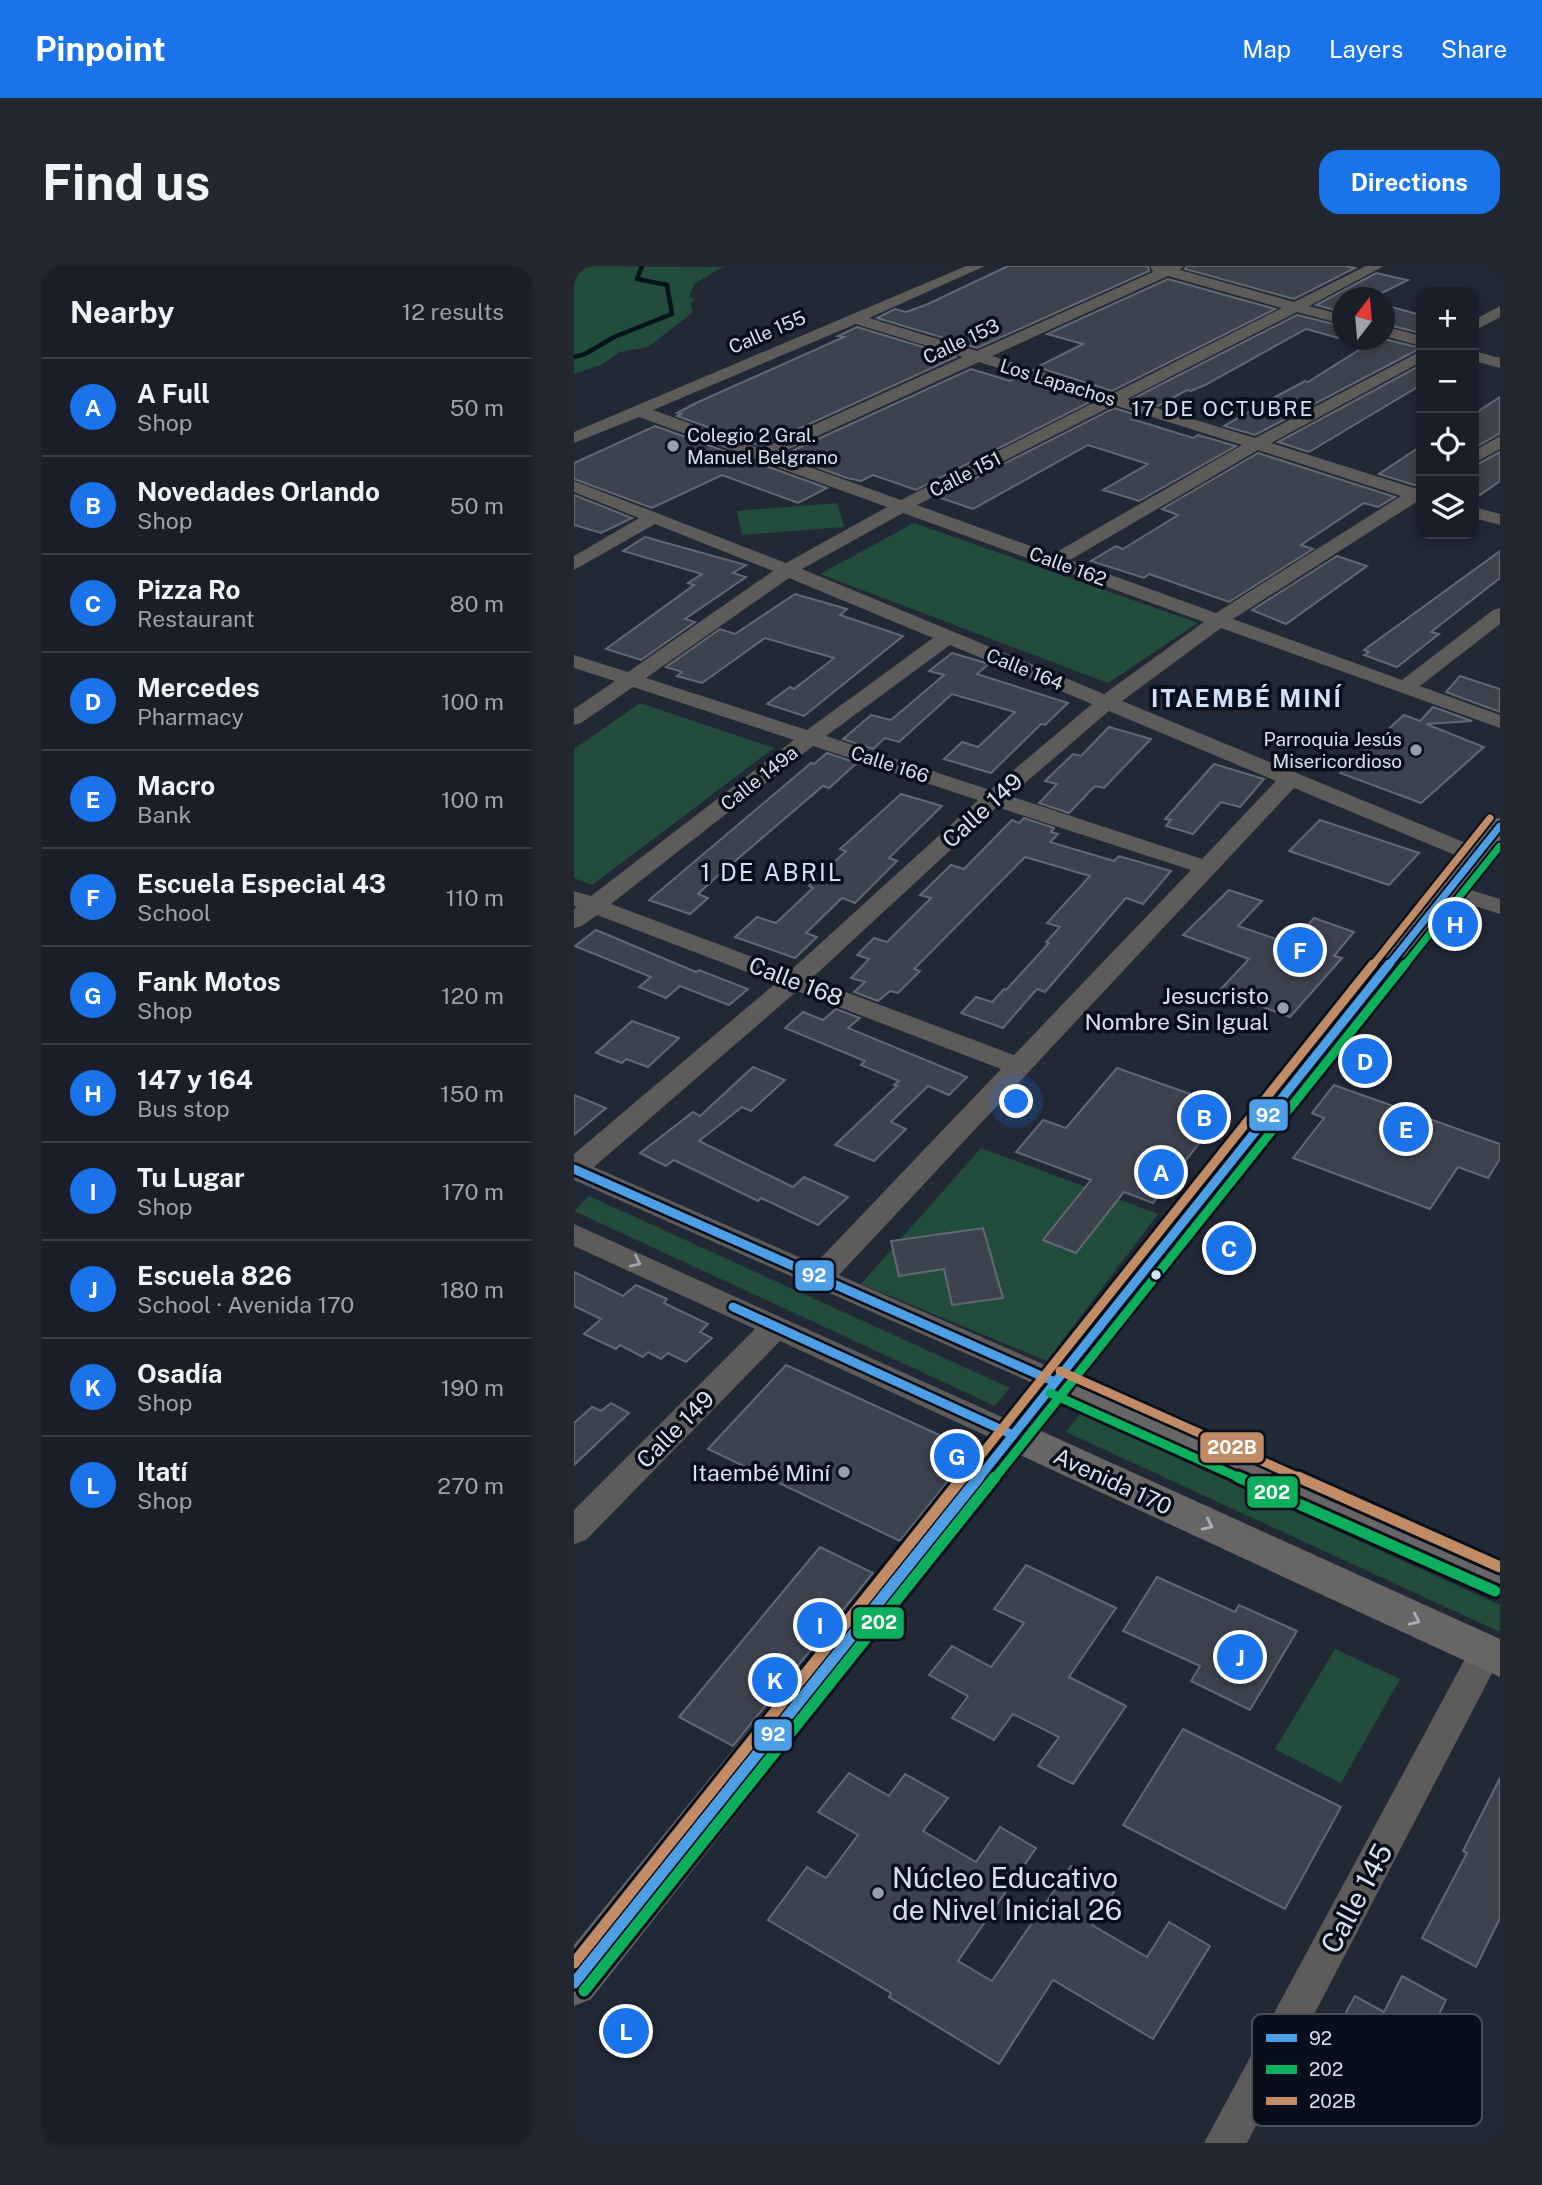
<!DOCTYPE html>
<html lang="en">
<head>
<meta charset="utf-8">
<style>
	body { margin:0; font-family:"Public Sans",sans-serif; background:#222730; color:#f1f3f6 }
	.controls { position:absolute; right:21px; top:21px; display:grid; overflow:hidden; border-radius:14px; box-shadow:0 4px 10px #0003 }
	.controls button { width:63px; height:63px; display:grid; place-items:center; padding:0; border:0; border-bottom:2px solid #373c45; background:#191e28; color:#f1f3f6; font:35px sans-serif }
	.compass { position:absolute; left:758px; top:21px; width:63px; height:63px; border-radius:50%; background:#191e28; box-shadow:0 4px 10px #0003; rotate:16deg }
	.you { position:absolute; left:443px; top:836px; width:24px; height:24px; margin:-18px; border:5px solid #fff; border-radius:50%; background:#1a73e8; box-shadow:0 0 0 10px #1a73e833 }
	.badge { display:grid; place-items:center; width:46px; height:46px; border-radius:50%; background:#1a73e8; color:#fff; font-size:23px; font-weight:700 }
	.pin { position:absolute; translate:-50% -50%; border:4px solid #fff; box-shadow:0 2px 7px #0006 }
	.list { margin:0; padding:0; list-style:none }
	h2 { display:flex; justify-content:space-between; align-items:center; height:91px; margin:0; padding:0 28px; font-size:30px }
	h2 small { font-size:23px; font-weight:400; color:#9fa2a8 }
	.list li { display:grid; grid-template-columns:46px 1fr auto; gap:21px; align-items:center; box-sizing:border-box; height:98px; padding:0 28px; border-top:2px solid #373c45 }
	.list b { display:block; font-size:26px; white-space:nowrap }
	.list p { margin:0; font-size:23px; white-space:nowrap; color:#9fa2a8 }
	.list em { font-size:23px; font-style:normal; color:#9fa2a8 }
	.icon { flex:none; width:38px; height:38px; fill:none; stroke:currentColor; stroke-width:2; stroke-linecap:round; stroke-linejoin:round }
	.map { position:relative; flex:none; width:926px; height:1877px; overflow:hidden; border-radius:21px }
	header { display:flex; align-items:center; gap:42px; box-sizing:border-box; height:98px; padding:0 35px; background:#1a73e8; color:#fff }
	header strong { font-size:33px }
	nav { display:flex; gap:38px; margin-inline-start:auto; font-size:24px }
	.intro { display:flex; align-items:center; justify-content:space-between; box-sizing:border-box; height:168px; padding:0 42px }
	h1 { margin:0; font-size:49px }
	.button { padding:18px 32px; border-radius:21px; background:#1a73e8; color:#fff; font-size:24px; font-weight:700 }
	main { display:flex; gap:42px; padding:0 42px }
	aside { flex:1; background:#191e28; border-radius:21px; box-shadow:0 4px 10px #0003 }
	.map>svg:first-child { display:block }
</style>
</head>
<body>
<header>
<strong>Pinpoint</strong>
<nav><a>Map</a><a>Layers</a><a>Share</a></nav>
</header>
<div class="intro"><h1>Find us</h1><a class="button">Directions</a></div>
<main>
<aside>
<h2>Nearby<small>12 results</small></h2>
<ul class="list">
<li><span class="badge">A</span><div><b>A Full</b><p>Shop</p></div><em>50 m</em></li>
<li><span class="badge">B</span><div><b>Novedades Orlando</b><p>Shop</p></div><em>50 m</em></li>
<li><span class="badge">C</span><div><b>Pizza Ro</b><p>Restaurant</p></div><em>80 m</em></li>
<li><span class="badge">D</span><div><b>Mercedes</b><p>Pharmacy</p></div><em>100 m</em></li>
<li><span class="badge">E</span><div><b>Macro</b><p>Bank</p></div><em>100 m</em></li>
<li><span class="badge">F</span><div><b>Escuela Especial 43</b><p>School</p></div><em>110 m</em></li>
<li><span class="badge">G</span><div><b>Fank Motos</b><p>Shop</p></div><em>120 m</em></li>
<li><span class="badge">H</span><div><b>147 y 164</b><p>Bus stop</p></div><em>150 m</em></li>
<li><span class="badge">I</span><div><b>Tu Lugar</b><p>Shop</p></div><em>170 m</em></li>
<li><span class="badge">J</span><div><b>Escuela 826</b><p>School · Avenida 170</p></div><em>180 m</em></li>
<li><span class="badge">K</span><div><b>Osadía</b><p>Shop</p></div><em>190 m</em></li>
<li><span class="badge">L</span><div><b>Itatí</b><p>Shop</p></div><em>270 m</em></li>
</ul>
</aside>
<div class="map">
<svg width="926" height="1877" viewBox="0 0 926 1877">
	<rect width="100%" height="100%" fill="#212836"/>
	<g fill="#224d3d">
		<polygon points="6,0 145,1 150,0 120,18 115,31 121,33 116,38 119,46 74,81 46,86 27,99 0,108 0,2"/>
		<polygon points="263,237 270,261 168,269 163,245"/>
		<polygon points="340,257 624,357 534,417 246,308"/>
		<polygon points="66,437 200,482 18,619 0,612 0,483"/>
		<polygon points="407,882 584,948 473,1095 287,1018"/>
		<polygon points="15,930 436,1122 421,1140 0,945"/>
		<polygon points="506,1148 926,1339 926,1366 492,1166"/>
		<polygon points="761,1383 826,1413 767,1517 701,1483"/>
	</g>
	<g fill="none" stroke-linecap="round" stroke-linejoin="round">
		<polyline stroke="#03131c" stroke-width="4.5" points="0,91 11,88 40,71 98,48 93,19 63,13 68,0"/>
	</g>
	<g fill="#3d434e" stroke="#626975" stroke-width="2">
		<polygon points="434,0 574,0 575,5 403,82 303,52 321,43 332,46 354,38"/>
		<polygon points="613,0 770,0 781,2 720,33 611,3"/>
		<polygon points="802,7 834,14 798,32 768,32 768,46 742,39"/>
		<polygon points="594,13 701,43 538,125 463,101 509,78 473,68"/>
		<polygon points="810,39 847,49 847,67 810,58"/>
		<polygon points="723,49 768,60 768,73 732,63 631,119 617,125 613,124 584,140 560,132"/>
		<polygon points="283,61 382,91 187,180 103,150 107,148 103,147 122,137 270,71 264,70"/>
		<polygon points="810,73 847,82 681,169 650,160 703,130 731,115 734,116 791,80 769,74"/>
		<polygon points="847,99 847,119 735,186 704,176"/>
		<polygon points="397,103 436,115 444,111 518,135 342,224 299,209 287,215 273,212 209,189"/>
		<polygon points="926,131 926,167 900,182 900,148"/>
		<polygon points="540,142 565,150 558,153 619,172 624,169 662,180 565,235 529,224 574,198 514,179 399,243 364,231"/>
		<polygon points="81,160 253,222 224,237 148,209 78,242 0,213 0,197"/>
		<polygon points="847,180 847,218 840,219 805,208"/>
		<polygon points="926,186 926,215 900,233 900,200"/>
		<polygon points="684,187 821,231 804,241 790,237 727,279 739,283 655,336 575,308 570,312 517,295 542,280 549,283 604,249 588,243"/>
		<polygon points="0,229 58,252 27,267 0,259"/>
		<polygon points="71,271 172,299 159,307 172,311 111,353 121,356 67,394 32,383 120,319 114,317 128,308 49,285"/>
		<polygon points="926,285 926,312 857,366 865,368 823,401 790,389 795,386 790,384"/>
		<polygon points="763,290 793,300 712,358 678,344"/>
		<polygon points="221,328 273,343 266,349 329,370 230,450 193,438 216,421 220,423 260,392 191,372 128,417 103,410 108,406 92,401 146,363 161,368"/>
		<polygon points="378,387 415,398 403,408 494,437 471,459 467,458 417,507 370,493 388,476 404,481 441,446 378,428 325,476 311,472 299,483 269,473 297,449 317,454 370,409 355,405"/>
		<polygon points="886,410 926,423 926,446 872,426"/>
		<polygon points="859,441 898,455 852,458 910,481 847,537 766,507 830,449 846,455"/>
		<polygon points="535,461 577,473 530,522 521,520 495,547 465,537 483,518 471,515 499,488 507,490"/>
		<polygon points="253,487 283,497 255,522 249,520 140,613 124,628 134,632 116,648 75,634 237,497 240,498"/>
		<polygon points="640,498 690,513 666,541 647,536 619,568 592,560 597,554 591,553"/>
		<polygon points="327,528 368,540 315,592 323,595 281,637 268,632 232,667 243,671 221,692 161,671 183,651 202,657 239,622 235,620 272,585 266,583"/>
		<polygon points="450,552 480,562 477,566 484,568 476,576 540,595 545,590 597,605 569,638 552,632 471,726 463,723 429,762 387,747 402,731 418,736 430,723 432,724 475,677 472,676 486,661 473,657 516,610 451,591 340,703 346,705 324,727 316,725 304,735 280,726 291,716 277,712 295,693 283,689 300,672 313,676 357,632 346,629 377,599 390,603 438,554 445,557"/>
		<polygon points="746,554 845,587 815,619 715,585"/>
		<polygon points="655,624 688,635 664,660 717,678 740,652 780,666 760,690 768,692 716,751 645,725 675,693 609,669"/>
		<polygon points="22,664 122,706 125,704 174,723 155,739 106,720 92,732 65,721 77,711 1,680"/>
		<polygon points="262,743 286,752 274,762 393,811 375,829 354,820 317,856 332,863 300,895 261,879 323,820 320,819 325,815 287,799 291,795 211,762 229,746 249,754"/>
		<polygon points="58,755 105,772 74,801 52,793 48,797 22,787"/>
		<polygon points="179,801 211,814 177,845 168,841 125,875 219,921 230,911 274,931 244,959 187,932 184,935 100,894 92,900 66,887 119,846 126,850"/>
		<polygon points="543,802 653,841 579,937 550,926 502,987 469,974 517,914 442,886 469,854 492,862"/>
		<polygon points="760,819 926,878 926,893 914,912 884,901 856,943 719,892 750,852 738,847"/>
		<polygon points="0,829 32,842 0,869"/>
		<polygon points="409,962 429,1032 378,1039 370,1003 325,1010 317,975"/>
		<polygon points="0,1006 49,1030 62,1019 93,1033 90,1037 134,1058 126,1066 138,1072 112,1096 94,1087 87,1093 74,1086 69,1091 46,1079 42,1083 10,1068 27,1053 0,1040"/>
		<polygon points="212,1099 394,1182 395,1189 326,1275 134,1183"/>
		<polygon points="37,1137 55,1147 0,1199 0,1157 18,1141 27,1145"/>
		<polygon points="246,1281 299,1307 159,1480 105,1451"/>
		<polygon points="452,1299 542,1342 495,1411 552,1440 499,1518 464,1500 485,1471 439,1448 420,1474 378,1452 394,1430 355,1409 378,1380 417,1401 450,1357 420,1343"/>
		<polygon points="583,1311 661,1346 665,1339 723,1365 676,1444 617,1415 626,1400 549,1365"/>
		<polygon points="609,1463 767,1541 711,1643 549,1559"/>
		<polygon points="275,1507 315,1530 331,1508 374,1532 349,1565 402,1596 426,1561 462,1582 384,1695 418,1715 497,1600 540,1626 518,1659 573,1691 595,1656 636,1680 579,1773 479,1714 425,1798 315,1731 317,1727 194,1654 233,1601 252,1612 284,1569 244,1546"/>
		<polygon points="926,1512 926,1652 902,1701 848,1672 893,1587 889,1585"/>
		<polygon points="828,1710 872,1734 833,1812 759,1770 781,1730 810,1746"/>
	</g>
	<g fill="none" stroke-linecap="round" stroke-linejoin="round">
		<g fill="#5e5b5b" fill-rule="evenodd">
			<path d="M392,0H411L295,52L403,85L579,6L576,0H610L606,4L720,36L792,0H810L735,40L768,49V58L723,46L553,133L681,172L847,85V96L697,177L840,222L847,220V235H844L659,353L828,414L919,344L926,342V358L846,420L926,449V462L647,362L548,435L909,584L913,589L909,594H893L720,522L265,1009L492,1108L496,1116L492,1124L481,1127L0,914V888L202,717L23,649L8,660L0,662V643L3,641L0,640V625L17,630L220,474L59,421L7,457L0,459V443L41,415L0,402V389L54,406L199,305L81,258L0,304V290L65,252L0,226V215L212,297L313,241L65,151L0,177V166ZM594,10L708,42L538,128L418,90ZM282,58L389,91L187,183L79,144ZM405,96L525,134L327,234L202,189ZM540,139L668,179L479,288L343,239ZM684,184L827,230L642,347L496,294ZM329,247L630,356L530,428L228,303ZM215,312L359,372L233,464L72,412ZM376,379L518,438L416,524L252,470ZM535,445L702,515L628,593L436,530ZM239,480L404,534L216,705L37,638ZM423,541L617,604L440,789L237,713ZM223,725L427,803L241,998L20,901Z"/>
			<polygon points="926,40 926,51 900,65 900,54"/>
			<polygon points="810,60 847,70 847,80 810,70"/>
			<polygon points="900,85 926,92 926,102 900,95"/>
			<polygon points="926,170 926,183 900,197 900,185"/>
			<polygon points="900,241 926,248 926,259 900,252"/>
			<polygon points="874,617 926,633 926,648 866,629 862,624 866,619"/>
			<polygon points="0,958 450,1161 455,1169 450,1177 439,1181 428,1177 206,1075 12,1274 0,1278 0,1244 181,1063 0,980"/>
			<polygon points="912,1372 924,1376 926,1392 673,1877 630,1877 900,1376"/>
		</g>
		<polygon fill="#686567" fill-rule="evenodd" points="926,552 926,579 507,1111 926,1296 926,1331 488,1135 465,1164 926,1373 926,1411 446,1189 17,1733 0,1740 0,1679 916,554"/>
		<defs>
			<polyline id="bus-1-far2" points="814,700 926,560"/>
			<g id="bus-1-far1">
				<polyline points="0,903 481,1116"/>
				<polyline points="159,1041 439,1169"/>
				<polyline points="404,1213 815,698"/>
			</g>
			<polyline id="bus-1" points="0,1717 405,1211"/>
			<polyline id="bus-2-far2" points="830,700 926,580"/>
			<g id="bus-2-far1">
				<polyline points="476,1127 668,1213"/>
				<polyline points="420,1213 831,698"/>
			</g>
			<g id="bus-2">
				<polyline points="664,1211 921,1325"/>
				<polyline points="10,1725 421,1211"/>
			</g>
			<polyline id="bus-3-far2" points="798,700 916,552"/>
			<g id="bus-3-far1">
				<polyline points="486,1105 728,1213"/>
				<polyline points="388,1213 799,698"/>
			</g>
			<g id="bus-3">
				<polyline points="724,1211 926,1301"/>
				<polyline points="0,1697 389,1211"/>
			</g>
		</defs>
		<use href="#bus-1-far2" stroke="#090f1a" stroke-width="11"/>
		<use href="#bus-1-far1" stroke="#090f1a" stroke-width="14"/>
		<use href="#bus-1" stroke="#090f1a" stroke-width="17"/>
		<use href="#bus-2-far2" stroke="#090f1a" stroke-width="11"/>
		<use href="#bus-2-far1" stroke="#090f1a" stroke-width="14"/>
		<use href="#bus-2" stroke="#090f1a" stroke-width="17"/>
		<use href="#bus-3-far2" stroke="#090f1a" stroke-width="11"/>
		<use href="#bus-3-far1" stroke="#090f1a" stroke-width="14"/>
		<use href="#bus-3" stroke="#090f1a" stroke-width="17"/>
		<use href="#bus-1-far2" stroke="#4d9ee5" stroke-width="7"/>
		<use href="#bus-1-far1" stroke="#4d9ee5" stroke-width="9"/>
		<use href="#bus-1" stroke="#4d9ee5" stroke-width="11"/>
		<use href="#bus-2-far2" stroke="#0daf5c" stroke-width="7"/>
		<use href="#bus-2-far1" stroke="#0daf5c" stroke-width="9"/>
		<use href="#bus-2" stroke="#0daf5c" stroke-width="11"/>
		<use href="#bus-3-far2" stroke="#c18c65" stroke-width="7"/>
		<use href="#bus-3-far1" stroke="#c18c65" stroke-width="9"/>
		<use href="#bus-3" stroke="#c18c65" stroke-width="11"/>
	</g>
	<defs><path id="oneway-chevron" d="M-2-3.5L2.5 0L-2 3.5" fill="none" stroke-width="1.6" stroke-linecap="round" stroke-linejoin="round" transform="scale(1.75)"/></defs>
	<use stroke="#a1a4ae" href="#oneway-chevron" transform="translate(62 996) rotate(25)"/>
	<g stroke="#abafba">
		<use href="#oneway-chevron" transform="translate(634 1259) rotate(25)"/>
		<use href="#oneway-chevron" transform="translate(841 1354) rotate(25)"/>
	</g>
	<g fill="#97a0b0" stroke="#090f1a" stroke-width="2.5">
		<circle cx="99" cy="180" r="7"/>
		<circle cx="842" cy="484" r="7"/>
		<circle cx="709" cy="742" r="7"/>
		<circle cx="270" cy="1206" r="7"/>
		<circle cx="304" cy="1627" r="7"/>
	</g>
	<circle fill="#d7e0f1" stroke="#090f1a" stroke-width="2.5" cx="582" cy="1009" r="6"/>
	<g text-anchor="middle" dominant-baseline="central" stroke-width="7" stroke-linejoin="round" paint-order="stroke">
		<g font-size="19" fill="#d7e0f1" stroke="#090f1a">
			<text transform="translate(193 66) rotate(-23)">Calle 155</text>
			<text transform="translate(387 75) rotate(-25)">Calle 153</text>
			<text transform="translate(484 116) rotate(17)">Los Lapachos</text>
			<text transform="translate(391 208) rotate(-27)">Calle 151</text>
			<text transform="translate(494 300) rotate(20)">Calle 162</text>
			<text transform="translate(451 403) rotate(22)">Calle 164</text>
			<text transform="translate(316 498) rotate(18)">Calle 166</text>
			<text transform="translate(185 512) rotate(-38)">Calle 149a</text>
		</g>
		<g font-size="19" fill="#d7e0f1" stroke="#090f1a" text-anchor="start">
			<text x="113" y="169">Colegio 2 Gral.<tspan x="113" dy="22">Manuel Belgrano</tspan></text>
			<text x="828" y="473" text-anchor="end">Parroquia Jesús<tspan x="828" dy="22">Misericordioso</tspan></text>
		</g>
		<g font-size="21" letter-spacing="2" fill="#cfe0f9" stroke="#090f1a">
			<text x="649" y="142">17 DE OCTUBRE</text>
		</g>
		<g font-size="23" fill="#d7e0f1" stroke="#090f1a">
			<text transform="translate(408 544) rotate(-42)">Calle 149</text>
			<text transform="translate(222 715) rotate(21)">Calle 168</text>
			<text transform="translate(101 1163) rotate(-45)">Calle 149</text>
			<text transform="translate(539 1215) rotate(25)">Avenida 170</text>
		</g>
		<g font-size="23" fill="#d7e0f1" stroke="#090f1a" text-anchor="end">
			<text x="695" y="729">Jesucristo<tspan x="695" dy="26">Nombre Sin Igual</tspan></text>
			<text x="256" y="1206">Itaembé Miní</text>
		</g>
		<g font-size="24" font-weight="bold" letter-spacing="2" fill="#cfe0f9" stroke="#090f1a">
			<text x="673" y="432">ITAEMBÉ MINÍ</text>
		</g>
		<g font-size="24" letter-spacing="2" fill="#cfe0f9" stroke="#090f1a">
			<text x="198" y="606">1 DE ABRIL</text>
		</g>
		<g font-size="28" fill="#d7e0f1" stroke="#090f1a" text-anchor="start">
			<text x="318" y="1611">Núcleo Educativo<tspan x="318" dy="32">de Nivel Inicial 26</tspan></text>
		</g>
		<g font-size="28" fill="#d7e0f1" stroke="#090f1a">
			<text transform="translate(782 1632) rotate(-62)">Calle 145</text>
		</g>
	</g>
	<rect x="678" y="1748" width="230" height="112" rx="10" fill="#090f1a" stroke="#474e5a" stroke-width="2"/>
	<rect x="692" y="1768" width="31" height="8" fill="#4d9ee5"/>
	<rect x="692" y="1799" width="31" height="9" fill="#0daf5c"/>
	<rect x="692" y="1831" width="31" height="8" fill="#c18c65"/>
	<g font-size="19" fill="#d7e0f1">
		<text x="735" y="1779">92</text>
		<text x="735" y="1810">202</text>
		<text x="735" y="1842">202B</text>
	</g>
	<g stroke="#090f1a" stroke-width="2.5">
		<rect x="674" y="832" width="41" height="34" rx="7" fill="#4d9ee5"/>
		<rect x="220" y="993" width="41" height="33" rx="7" fill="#4d9ee5"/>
		<rect x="625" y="1165" width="66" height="33" rx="7" fill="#c18c65"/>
		<rect x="672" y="1209" width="53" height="34" rx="7" fill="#0daf5c"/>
		<rect x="278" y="1340" width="53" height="34" rx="7" fill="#0daf5c"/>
		<rect x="179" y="1452" width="40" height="34" rx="7" fill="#4d9ee5"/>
	</g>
	<g font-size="19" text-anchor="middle" font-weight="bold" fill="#fff">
		<text x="694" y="856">92</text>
		<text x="240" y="1016">92</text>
		<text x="658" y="1188">202B</text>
		<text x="698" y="1233">202</text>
		<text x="305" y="1363">202</text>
		<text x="199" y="1475">92</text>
	</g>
</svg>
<div class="controls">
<button>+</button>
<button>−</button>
<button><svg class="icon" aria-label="locate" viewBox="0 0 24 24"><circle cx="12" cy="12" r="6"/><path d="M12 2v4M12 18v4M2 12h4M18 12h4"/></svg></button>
<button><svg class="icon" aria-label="layers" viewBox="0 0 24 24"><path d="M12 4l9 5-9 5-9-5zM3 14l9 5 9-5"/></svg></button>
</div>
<svg class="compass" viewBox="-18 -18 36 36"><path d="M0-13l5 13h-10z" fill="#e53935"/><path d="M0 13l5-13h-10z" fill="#9fa2a8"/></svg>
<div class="you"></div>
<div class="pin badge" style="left:587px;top:906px">A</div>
<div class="pin badge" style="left:630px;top:851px">B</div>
<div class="pin badge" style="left:655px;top:982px">C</div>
<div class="pin badge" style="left:791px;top:795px">D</div>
<div class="pin badge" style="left:832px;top:863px">E</div>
<div class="pin badge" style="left:726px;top:684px">F</div>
<div class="pin badge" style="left:383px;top:1190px">G</div>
<div class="pin badge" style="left:881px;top:658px">H</div>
<div class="pin badge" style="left:246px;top:1359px">I</div>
<div class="pin badge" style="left:666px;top:1391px">J</div>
<div class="pin badge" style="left:201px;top:1414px">K</div>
<div class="pin badge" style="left:52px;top:1765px">L</div>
</div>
</main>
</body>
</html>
